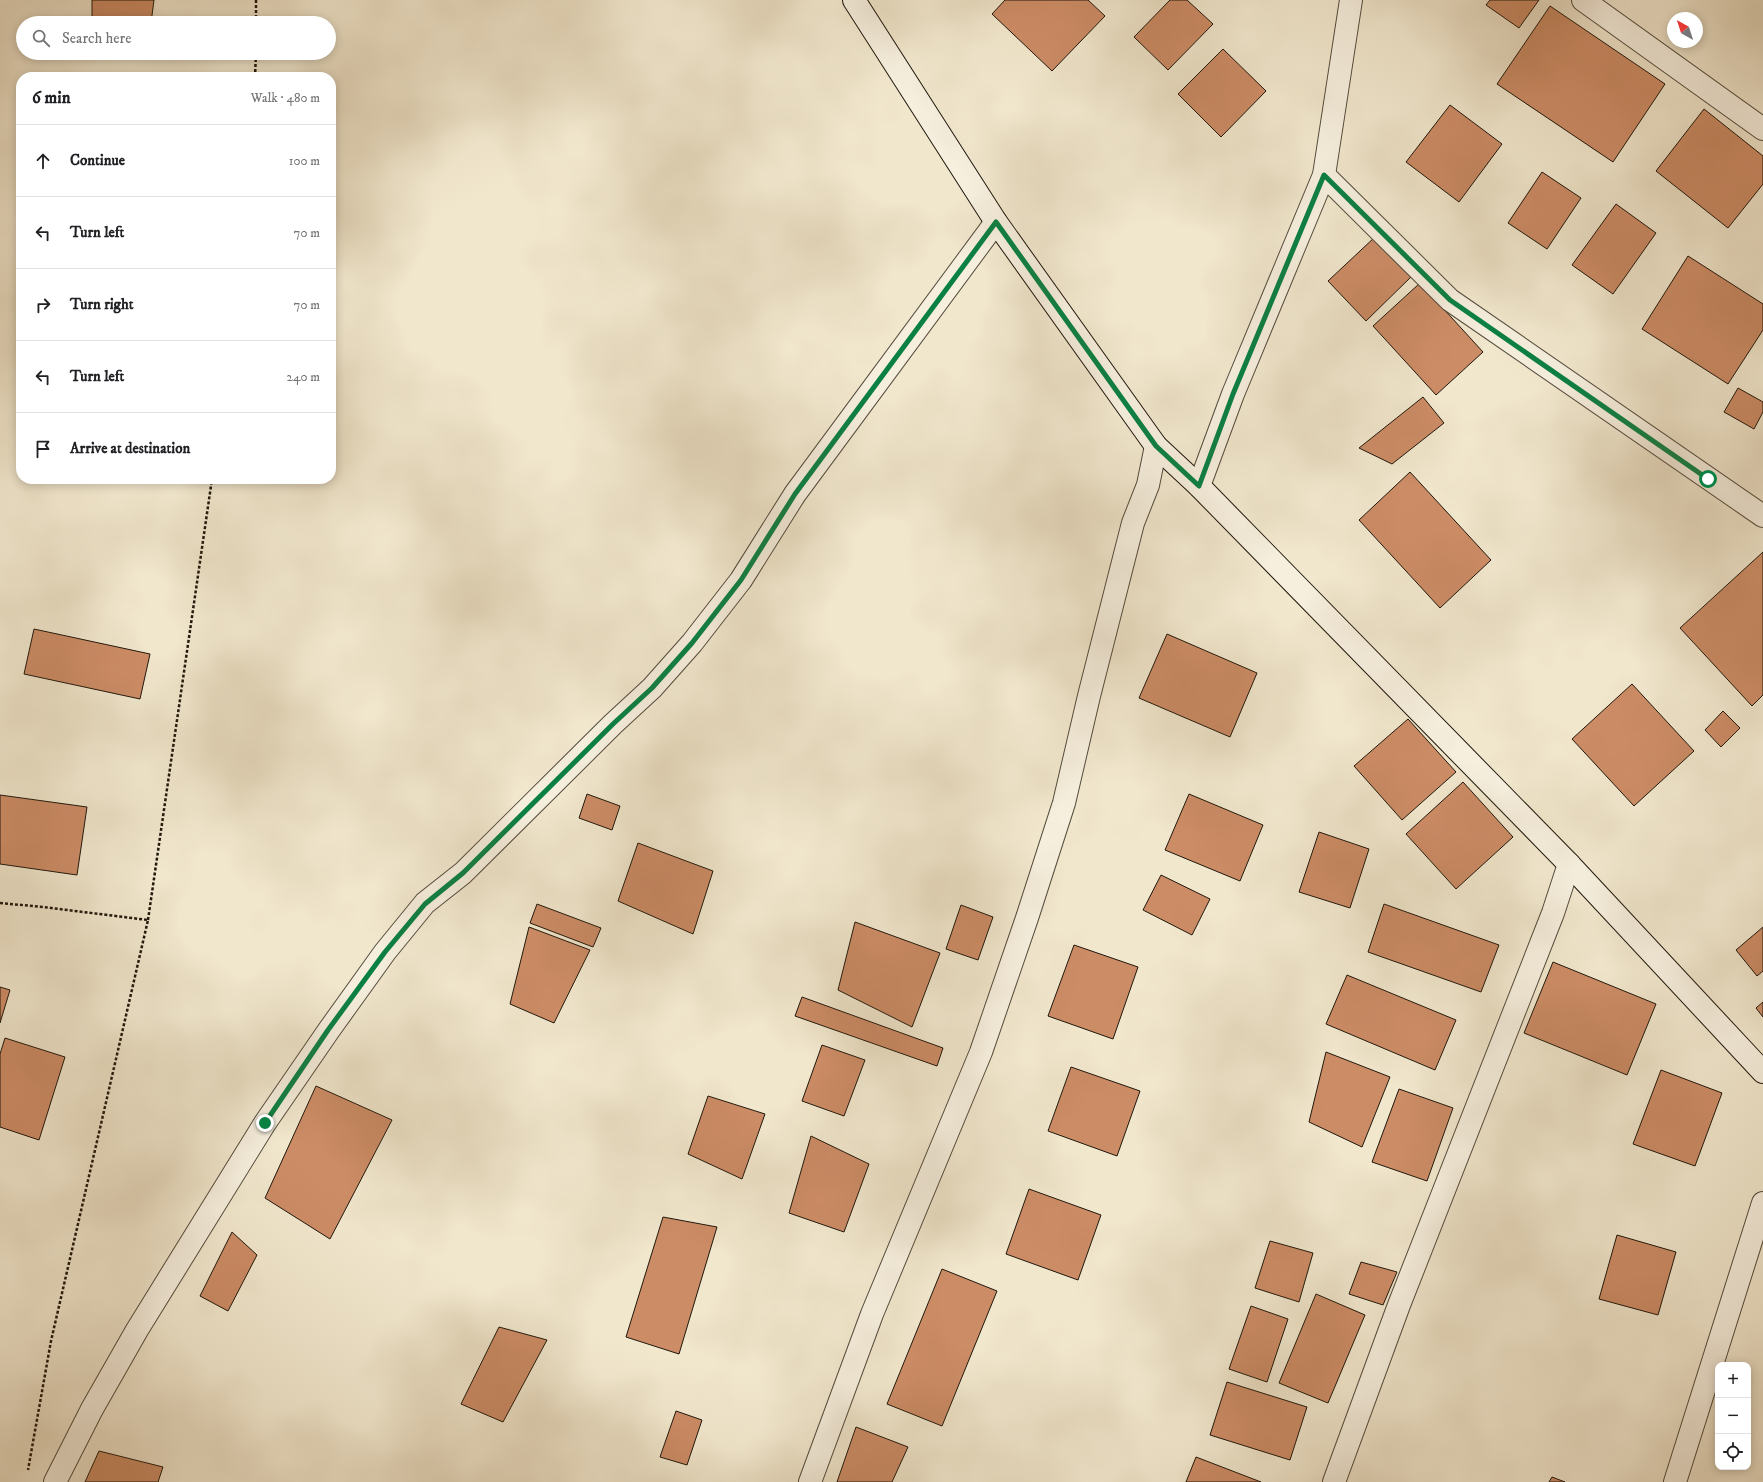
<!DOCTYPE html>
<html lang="en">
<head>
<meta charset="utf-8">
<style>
	body { margin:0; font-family:"IM FELL DW Pica",serif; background:#f2f2f2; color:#202124 }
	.controls { position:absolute; right:12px; bottom:12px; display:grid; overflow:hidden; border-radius:8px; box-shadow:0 2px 10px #0003 }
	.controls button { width:36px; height:36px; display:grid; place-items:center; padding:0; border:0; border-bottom:1px solid #e0e0e0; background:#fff; color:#202124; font:20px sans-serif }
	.compass { position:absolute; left:1667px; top:12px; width:36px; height:36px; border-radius:50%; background:#fff; box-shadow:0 2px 10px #0003; rotate:321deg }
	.stop { position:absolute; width:12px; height:12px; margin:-9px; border:3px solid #0b8043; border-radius:50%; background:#fff }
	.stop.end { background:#0b8043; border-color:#fff; box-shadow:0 1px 4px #0008 }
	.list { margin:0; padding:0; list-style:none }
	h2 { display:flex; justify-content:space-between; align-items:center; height:52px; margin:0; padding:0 16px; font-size:17px }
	h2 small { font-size:13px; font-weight:400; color:#757577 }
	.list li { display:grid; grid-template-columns:26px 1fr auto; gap:12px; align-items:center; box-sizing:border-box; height:72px; padding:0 16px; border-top:1px solid #e0e0e0 }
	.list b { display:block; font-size:15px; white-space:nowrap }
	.list em { font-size:13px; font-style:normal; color:#757577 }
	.icon { flex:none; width:22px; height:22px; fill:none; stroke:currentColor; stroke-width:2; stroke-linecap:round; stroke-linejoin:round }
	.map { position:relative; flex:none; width:1763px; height:1482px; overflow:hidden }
	.search { position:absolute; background:#fff; box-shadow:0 2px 10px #0003; left:16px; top:16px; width:320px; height:44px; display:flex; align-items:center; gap:10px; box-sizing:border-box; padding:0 14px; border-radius:22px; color:#757577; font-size:15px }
	.panel { position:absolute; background:#fff; box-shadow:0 2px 10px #0003; left:16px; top:72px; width:320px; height:412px; border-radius:16px }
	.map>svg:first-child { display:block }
</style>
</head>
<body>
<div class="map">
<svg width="1763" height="1482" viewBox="0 0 1763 1482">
	<rect width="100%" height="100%" fill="#f1e7cd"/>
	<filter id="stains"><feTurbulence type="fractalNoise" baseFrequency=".005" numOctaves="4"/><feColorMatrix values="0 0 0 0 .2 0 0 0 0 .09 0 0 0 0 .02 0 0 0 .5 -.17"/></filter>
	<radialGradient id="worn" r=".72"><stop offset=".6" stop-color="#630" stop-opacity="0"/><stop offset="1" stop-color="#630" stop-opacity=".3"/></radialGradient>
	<g fill="#cc8c66" stroke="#1f170c">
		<polygon points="92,0 154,0 151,23 92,23"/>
		<polygon points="1005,0 1088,0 1105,16 1052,71 992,14"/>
		<polygon points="1170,0 1187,0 1213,24 1168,70 1134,37"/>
		<polygon points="1490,0 1539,0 1519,28 1486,5"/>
		<polygon points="1550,6 1665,84 1613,162 1497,84"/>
		<polygon points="1223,49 1266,91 1221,137 1178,94"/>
		<polygon points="91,53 118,53 91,56"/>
		<polygon points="1450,105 1502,144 1459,202 1406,162"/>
		<polygon points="1704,109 1763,156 1763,184 1728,228 1656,171"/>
		<polygon points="1542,172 1581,198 1547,249 1508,223"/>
		<polygon points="1616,204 1656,233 1613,294 1572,265"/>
		<polygon points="1376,236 1413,275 1366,321 1328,281"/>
		<polygon points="1688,256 1763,304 1763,330 1728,384 1642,329"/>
		<polygon points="1420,283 1483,352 1436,395 1373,326"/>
		<polygon points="1738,388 1763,402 1763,412 1754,429 1724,412"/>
		<polygon points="1423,397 1444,423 1392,464 1359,448"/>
		<polygon points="1410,472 1491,560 1440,608 1359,520"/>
		<polygon points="1763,552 1763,695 1752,706 1680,628"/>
		<polygon points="34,629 150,654 140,699 24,674"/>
		<polygon points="1167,634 1257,673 1230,737 1139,698"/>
		<polygon points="1632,684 1694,751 1634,806 1572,739"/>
		<polygon points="1723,711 1740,728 1721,747 1705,730"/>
		<polygon points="1408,719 1456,772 1402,820 1354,766"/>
		<polygon points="1463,782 1513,837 1456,889 1406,834"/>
		<polygon points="587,794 620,806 612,830 579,818"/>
		<polygon points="1189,794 1263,825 1240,881 1165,850"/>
		<polygon points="0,795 87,807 77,875 0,864"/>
		<polygon points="1319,832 1369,849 1350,908 1299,892"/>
		<polygon points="638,843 713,871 693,934 618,901"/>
		<polygon points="1161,875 1210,899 1192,935 1143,910"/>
		<polygon points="537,904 601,928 593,947 530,923"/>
		<polygon points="1384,904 1499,945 1481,992 1368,952"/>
		<polygon points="961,905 993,917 978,960 946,949"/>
		<polygon points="855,922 940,953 912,1027 838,990"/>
		<polygon points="529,927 590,950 554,1023 510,1004"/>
		<polygon points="1763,927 1763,971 1757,976 1736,950"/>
		<polygon points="1074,945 1138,967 1113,1039 1048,1016"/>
		<polygon points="1553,962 1656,1004 1627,1075 1524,1033"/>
		<polygon points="1347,975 1456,1020 1435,1070 1326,1024"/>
		<polygon points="0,987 10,990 0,1023"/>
		<polygon points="802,997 943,1048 937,1066 795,1016"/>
		<polygon points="1763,1002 1763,1017 1756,1008"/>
		<polygon points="5,1038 65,1057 39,1140 0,1127 0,1054"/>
		<polygon points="822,1045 865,1060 844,1116 802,1101"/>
		<polygon points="1326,1052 1390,1077 1362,1147 1309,1122"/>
		<polygon points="1071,1067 1140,1091 1117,1156 1048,1131"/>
		<polygon points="1661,1070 1722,1093 1695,1166 1633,1144"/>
		<polygon points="316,1086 392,1120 330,1239 265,1198"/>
		<polygon points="1399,1089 1453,1108 1427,1181 1372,1162"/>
		<polygon points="708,1096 765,1114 742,1179 688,1154"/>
		<polygon points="811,1136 869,1164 844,1232 789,1213"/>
		<polygon points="1029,1189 1101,1215 1078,1280 1006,1254"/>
		<polygon points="663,1217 717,1227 679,1354 626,1337"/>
		<polygon points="232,1232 257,1255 228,1311 200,1296"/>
		<polygon points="1617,1235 1676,1252 1658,1315 1599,1299"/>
		<polygon points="1270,1241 1313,1253 1299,1302 1255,1288"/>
		<polygon points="1361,1262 1397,1272 1383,1305 1349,1294"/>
		<polygon points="942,1269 997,1291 942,1426 887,1404"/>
		<polygon points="1316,1294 1365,1315 1328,1403 1279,1383"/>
		<polygon points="1251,1306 1288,1319 1267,1382 1229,1369"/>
		<polygon points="499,1327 547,1340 503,1422 461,1404"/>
		<polygon points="1227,1382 1307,1407 1290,1460 1210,1435"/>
		<polygon points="676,1411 702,1420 687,1465 660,1457"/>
		<polygon points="856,1427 908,1447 892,1482 837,1482"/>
		<polygon points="99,1451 163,1467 158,1482 85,1482"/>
		<polygon points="1196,1457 1261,1482 1186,1482"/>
		<polygon points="1552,1477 1565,1482 1549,1482"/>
	</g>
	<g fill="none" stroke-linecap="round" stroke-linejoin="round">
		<defs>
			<g id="street">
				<polyline points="1583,0 1763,129"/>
				<polyline points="1324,175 1450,300 1763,516"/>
				<polyline points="1199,486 1233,394 1324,175 1351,0"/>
				<polyline points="55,1482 92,1409 137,1330 265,1123 329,1030 385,952 425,903 463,873 613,724 652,688 692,643 741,580 795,494 996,222"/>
				<polyline points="810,1482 872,1314 981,1052 1027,918 1064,803 1089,696 1120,574 1133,523 1148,485 1156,446"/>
				<polyline points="1334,1482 1399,1305 1553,913 1569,864"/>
				<polyline points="1675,1482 1763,1203"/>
			</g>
			<polyline id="secondary" points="854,0 996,222 1156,446 1199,486 1569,864 1763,1072"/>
		</defs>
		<use href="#street" stroke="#544b3c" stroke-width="24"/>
		<use href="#secondary" stroke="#1f170c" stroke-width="24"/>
		<g stroke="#1f170c" stroke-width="2.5" stroke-dasharray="3 2" stroke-linecap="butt">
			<polyline points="256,23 256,0"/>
			<polyline points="255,77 256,53"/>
			<polyline points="0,903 43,907 148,920 51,1341 28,1470"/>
			<polyline points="148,920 212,479"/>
		</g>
		<use href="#street" stroke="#f6efde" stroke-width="22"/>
		<use href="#secondary" stroke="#f6efde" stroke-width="22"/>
	</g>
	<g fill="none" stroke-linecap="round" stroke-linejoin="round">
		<polyline stroke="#0b8043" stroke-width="5" points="265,1123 328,1030 385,952 425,904 463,873 613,724 652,688 692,643 741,580 795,494 996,222 1156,446 1199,486 1233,394 1324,175 1450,300 1708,479"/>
	</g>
	<rect width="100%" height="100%" filter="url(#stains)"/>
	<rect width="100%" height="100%" fill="url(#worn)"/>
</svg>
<div class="controls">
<button>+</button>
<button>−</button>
<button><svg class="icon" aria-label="locate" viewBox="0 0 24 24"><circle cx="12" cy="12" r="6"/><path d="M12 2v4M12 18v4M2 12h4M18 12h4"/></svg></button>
</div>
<svg class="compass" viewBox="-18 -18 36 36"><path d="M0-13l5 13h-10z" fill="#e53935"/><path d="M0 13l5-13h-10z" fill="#757577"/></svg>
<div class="stop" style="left:1708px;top:479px"></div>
<div class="stop end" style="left:265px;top:1123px"></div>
<div class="search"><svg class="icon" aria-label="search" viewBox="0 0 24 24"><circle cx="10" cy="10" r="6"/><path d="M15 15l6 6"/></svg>Search here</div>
<section class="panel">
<h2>6 min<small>Walk · 480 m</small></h2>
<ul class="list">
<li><svg class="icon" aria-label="ahead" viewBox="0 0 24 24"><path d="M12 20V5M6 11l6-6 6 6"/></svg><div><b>Continue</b></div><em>100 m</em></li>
<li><svg class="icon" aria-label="left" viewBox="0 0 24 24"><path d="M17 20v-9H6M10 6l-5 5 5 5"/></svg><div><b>Turn left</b></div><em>70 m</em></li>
<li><svg class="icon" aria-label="right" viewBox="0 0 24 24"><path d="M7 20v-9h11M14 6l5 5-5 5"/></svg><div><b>Turn right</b></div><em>70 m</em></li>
<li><svg class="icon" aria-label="left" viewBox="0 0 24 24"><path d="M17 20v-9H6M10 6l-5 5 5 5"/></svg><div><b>Turn left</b></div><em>240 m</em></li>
<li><svg class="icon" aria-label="arrive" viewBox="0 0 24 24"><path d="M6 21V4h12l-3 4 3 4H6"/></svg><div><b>Arrive at destination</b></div></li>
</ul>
</section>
</div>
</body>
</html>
